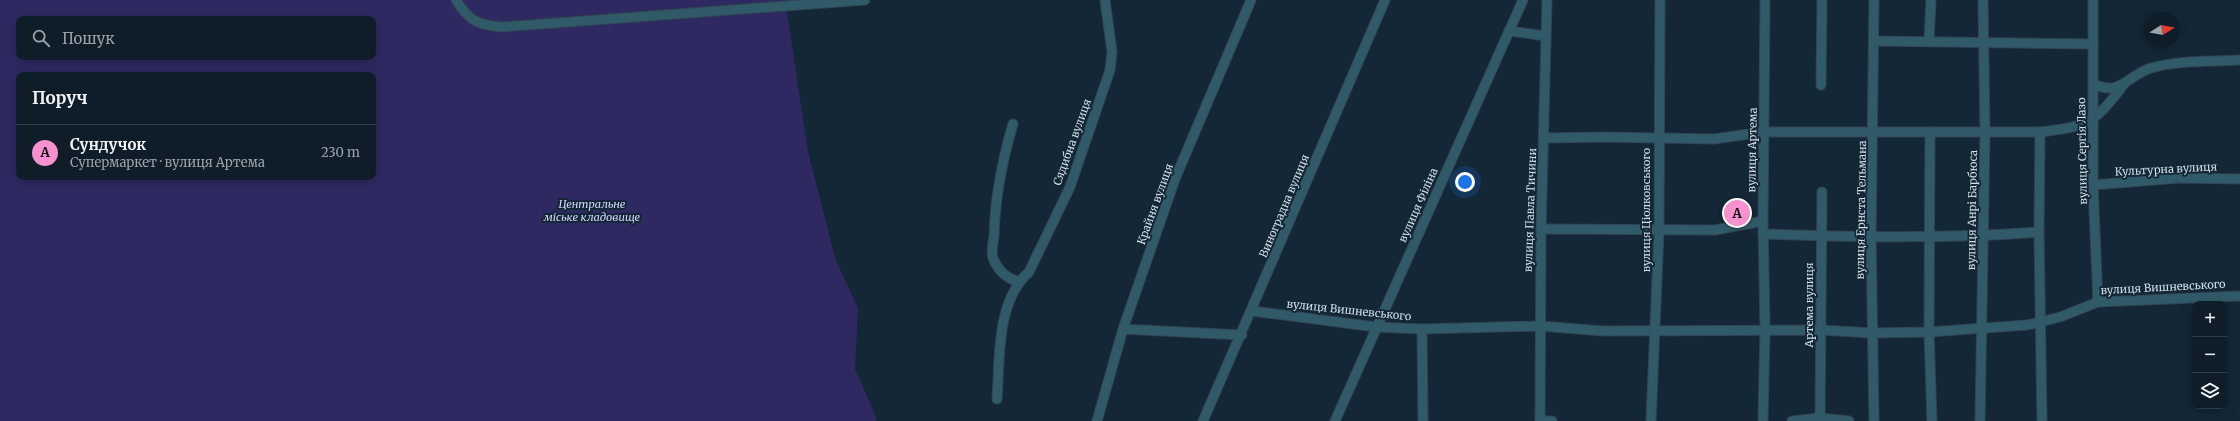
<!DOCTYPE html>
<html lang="uk">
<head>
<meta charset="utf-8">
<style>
	body { margin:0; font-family:Merriweather,serif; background:#172630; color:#f1f3f6 }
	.controls { position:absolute; right:12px; bottom:12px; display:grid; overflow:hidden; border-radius:8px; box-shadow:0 2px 10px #0003 }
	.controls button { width:36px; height:36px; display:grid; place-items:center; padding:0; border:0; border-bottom:1px solid #2e3b45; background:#0e1d28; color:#f1f3f6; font:20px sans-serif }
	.compass { position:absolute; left:2144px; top:12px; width:36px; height:36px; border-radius:50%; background:#0e1d28; box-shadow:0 2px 10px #0003; rotate:79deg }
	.you { position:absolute; left:1465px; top:182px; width:14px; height:14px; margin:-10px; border:3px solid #fff; border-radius:50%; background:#1a73e8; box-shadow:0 0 0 6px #1a73e833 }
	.badge { display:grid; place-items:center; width:26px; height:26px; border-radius:50%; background:#f790ce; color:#111; font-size:13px; font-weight:700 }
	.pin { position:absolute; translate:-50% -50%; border:2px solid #fff; box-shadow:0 1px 4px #0006 }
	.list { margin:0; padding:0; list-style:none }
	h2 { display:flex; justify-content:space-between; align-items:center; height:52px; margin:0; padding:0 16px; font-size:17px }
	h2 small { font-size:13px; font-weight:400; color:#9ba2a8 }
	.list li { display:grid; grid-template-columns:26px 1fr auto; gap:12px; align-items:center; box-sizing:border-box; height:56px; padding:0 16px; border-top:1px solid #2e3b45 }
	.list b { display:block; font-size:15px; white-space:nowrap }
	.list p { margin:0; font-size:13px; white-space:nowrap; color:#9ba2a8 }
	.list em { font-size:13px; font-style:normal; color:#9ba2a8 }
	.icon { flex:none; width:22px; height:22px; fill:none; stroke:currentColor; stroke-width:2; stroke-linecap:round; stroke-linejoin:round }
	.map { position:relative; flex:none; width:2240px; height:421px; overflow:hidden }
	.search { position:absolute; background:#0e1d28; box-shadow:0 2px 10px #0003; left:16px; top:16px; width:360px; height:44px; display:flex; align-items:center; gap:10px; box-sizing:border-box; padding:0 14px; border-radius:8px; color:#9ba2a8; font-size:15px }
	.panel { position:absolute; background:#0e1d28; box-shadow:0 2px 10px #0003; left:16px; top:72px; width:360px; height:108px; border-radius:8px }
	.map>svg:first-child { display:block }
</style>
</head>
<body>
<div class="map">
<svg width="2240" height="421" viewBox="0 0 2240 421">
	<rect width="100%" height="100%" fill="#132736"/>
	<path fill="#2e2960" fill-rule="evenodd" d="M0,0H865L786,5L808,152L836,261L858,308L855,369L876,417V421H0ZM19,19H373V57H19ZM19,75H373V177H19Z"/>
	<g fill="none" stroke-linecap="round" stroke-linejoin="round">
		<defs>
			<g id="minor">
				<path d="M456,0C469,21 478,25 502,27L865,0"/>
				<polyline points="2093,0 2093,185 2098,302"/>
				<polyline points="1509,31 1546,36"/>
				<polyline points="1929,40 1931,0"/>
				<polyline points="1874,41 2093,44"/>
				<path d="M2093,84C2121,97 2128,75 2151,68C2179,60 2211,62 2240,60"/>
				<polyline points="1821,85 1822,0"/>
				<path d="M1013,124C1002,161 995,197 994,236C993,242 991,252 993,258C997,269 1007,280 1019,281"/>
				<polyline points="1930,132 1929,332 1932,421"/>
				<polyline points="2040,132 2039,232 2042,421"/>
				<path d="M1544,138L1604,137L1714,139L1764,132H2040C2089,126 2094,124 2124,84"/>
				<polyline points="2093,185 2179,178 2240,179"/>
				<polyline points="1541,229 1715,230 1763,221"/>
				<path d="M1763,234C1855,237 1947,239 2039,232"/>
				<polyline points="1252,311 1376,327 1422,329 1540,326 1603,331 1821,330 1873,333 1929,332 2027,325 2060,317 2098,302 2240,296"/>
				<polyline points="1123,329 1242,335"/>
				<polyline points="1422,329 1423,421"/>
				<path d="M997,399C1000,358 996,301 1029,272L1070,187L1110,70L1112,52L1105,0"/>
				<polyline points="1820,418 1822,192"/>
				<polyline points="1097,421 1123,329 1175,179 1251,0"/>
				<polyline points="1203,421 1385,0"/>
				<polyline points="1335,421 1523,0"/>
				<polyline points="1540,421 1541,229 1547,0"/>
				<polyline points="1540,421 1552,421"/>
				<polyline points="1651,421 1659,230 1660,0"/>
				<polyline points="1763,421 1765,329 1763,221 1765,0"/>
				<polyline points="1792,421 1820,418 1849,421"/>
				<polyline points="1874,421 1871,237 1874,0"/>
				<polyline points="1980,421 1985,132 1983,0"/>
			</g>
		</defs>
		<use href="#minor" stroke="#314452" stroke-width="11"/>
		<use href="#minor" stroke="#315a69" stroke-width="9"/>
	</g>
	<g text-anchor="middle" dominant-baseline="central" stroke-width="4" stroke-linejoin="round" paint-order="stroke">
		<g font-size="11" fill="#d1dee8" stroke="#132736">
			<text transform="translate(1072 142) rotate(-70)">Сядибна вулиця</text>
			<text transform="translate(1752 150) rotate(-89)">вулиця Артема</text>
			<text transform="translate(2082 151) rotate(-91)">вулиця Сергія Лазо</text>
			<text transform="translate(2166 169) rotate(-3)">Культурна вулиця</text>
			<text transform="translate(1155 204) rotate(-70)">Крайня вулиця</text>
			<text transform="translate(1418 205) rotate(-66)">вулиця Філіна</text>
			<text transform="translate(1284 206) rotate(-67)">Виноградна вулиця</text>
			<text transform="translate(1530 210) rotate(-88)">вулиця Павла Тичини</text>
			<text transform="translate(1646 210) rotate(-90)">вулиця Ціолковського</text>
			<text transform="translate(1861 210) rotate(-89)">вулиця Ернста Тельмана</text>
			<text transform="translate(1972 210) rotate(-89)">вулиця Анрі Барбюса</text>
			<text transform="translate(2163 287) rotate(-3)">вулиця Вишневського</text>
			<text transform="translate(1809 305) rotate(-90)">Артема вулиця</text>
			<text transform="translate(1349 310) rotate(6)">вулиця Вишневського</text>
		</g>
		<g font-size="11" font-style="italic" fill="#d2d4fe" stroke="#132736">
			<text x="592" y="204">Центральне<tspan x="592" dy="13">міське кладовище</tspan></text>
		</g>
	</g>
</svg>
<div class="controls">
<button>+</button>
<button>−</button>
<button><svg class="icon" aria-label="layers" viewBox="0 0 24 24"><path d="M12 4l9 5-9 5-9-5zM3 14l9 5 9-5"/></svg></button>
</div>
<svg class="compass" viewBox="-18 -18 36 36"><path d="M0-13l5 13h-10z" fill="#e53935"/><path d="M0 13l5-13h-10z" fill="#9ba2a8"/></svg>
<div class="you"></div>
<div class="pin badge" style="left:1737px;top:213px">A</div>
<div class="search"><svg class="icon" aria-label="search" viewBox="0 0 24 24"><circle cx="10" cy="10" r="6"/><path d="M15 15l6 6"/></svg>Пошук</div>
<section class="panel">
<h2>Поруч<small></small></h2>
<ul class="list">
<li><span class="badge">A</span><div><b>Сундучок</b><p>Супермаркет · вулиця Артема</p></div><em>230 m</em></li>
</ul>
</section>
</div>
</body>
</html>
